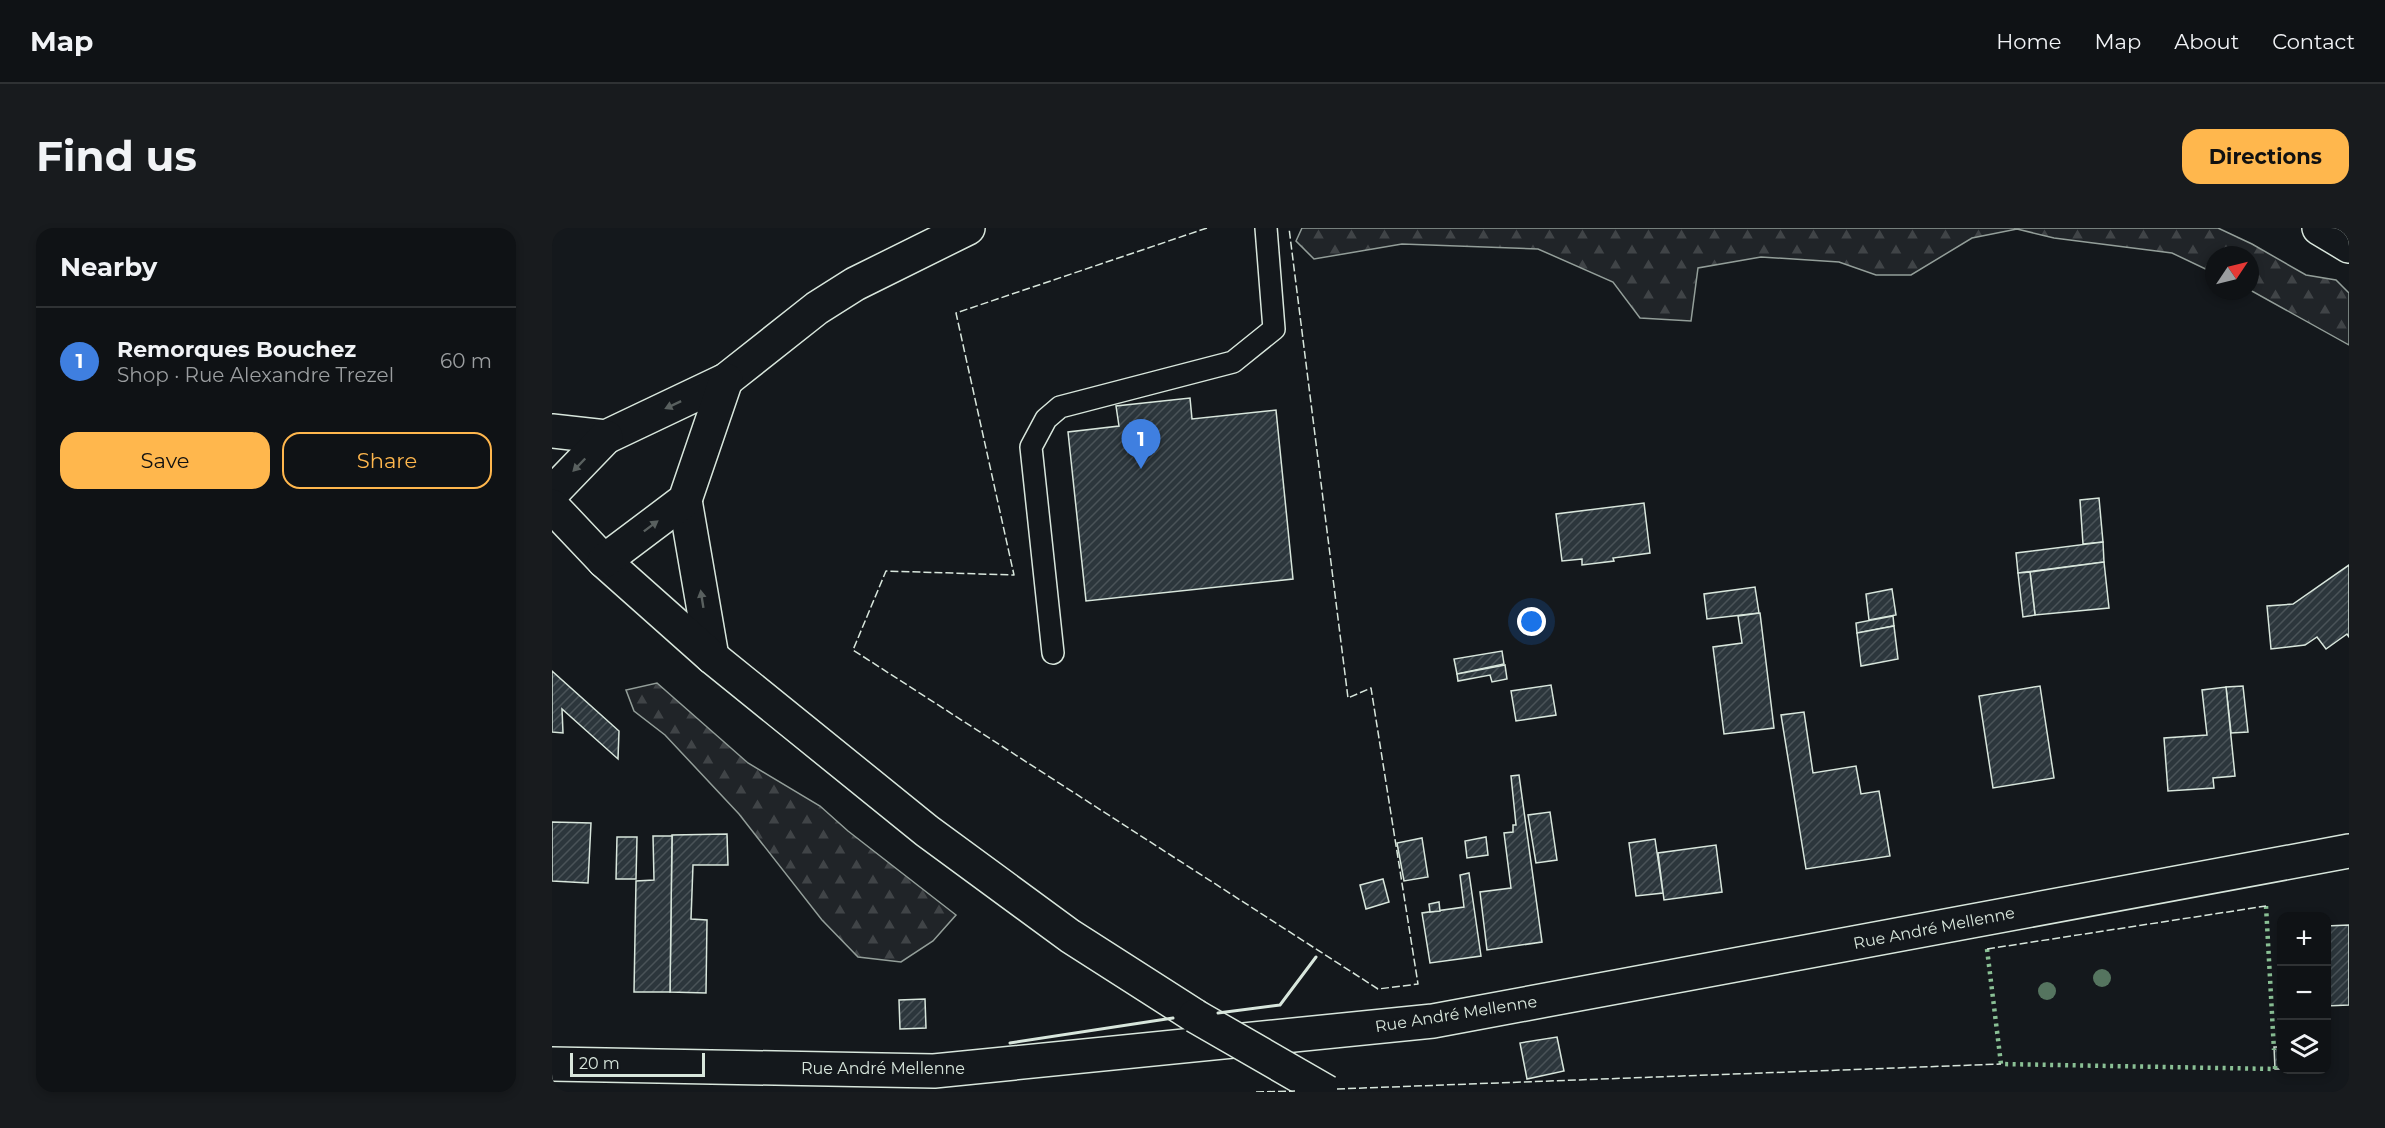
<!DOCTYPE html>
<html lang="en">
<head>
<meta charset="utf-8">
<style>
	body { margin:0; font-family:Montserrat,sans-serif; background:#181b1e; color:#f1f3f6 }
	.controls { position:absolute; right:18px; bottom:18px; display:grid; overflow:hidden; border-radius:12px; box-shadow:0 3px 9px #0003 }
	.controls button { width:54px; height:54px; display:grid; place-items:center; padding:0; border:0; border-bottom:2px solid #2f3234; background:#0f1215; color:#f1f3f6; font:30px sans-serif }
	.compass { position:absolute; left:1653px; top:18px; width:54px; height:54px; border-radius:50%; background:#0f1215; box-shadow:0 3px 9px #0003; rotate:55deg }
	.scale { position:absolute; left:18px; bottom:15px; width:135px; box-sizing:border-box; padding-left:6px; border:3px solid #d8e6dc; border-top:0; font-size:16px; line-height:21px; white-space:nowrap; color:#d8e6dc; -webkit-text-stroke:4px #14181c; paint-order:stroke }
	.you { position:absolute; left:980px; top:394px; width:21px; height:21px; margin:-15px; border:4px solid #fff; border-radius:50%; background:#1a73e8; box-shadow:0 0 0 9px #1a73e833 }
	.badge { display:grid; place-items:center; width:39px; height:39px; border-radius:50%; background:#ffb74d; color:#fff; font-size:20px; font-weight:700 }
	.pin { position:absolute; translate:-50% -50px; filter:drop-shadow(0 2px 3px #0008) }
	.pin::after { content:''; position:absolute; top:32px; width:21px; height:18px; background:inherit; clip-path:polygon(0 0,100% 0,50% 100%) }
	.list { margin:0; padding:0; list-style:none }
	h2 { display:flex; justify-content:space-between; align-items:center; height:78px; margin:0; padding:0 24px; font-size:26px }
	h2 small { font-size:20px; font-weight:400; color:#9b9ea0 }
	.list li { display:grid; grid-template-columns:39px 1fr auto; gap:18px; align-items:center; box-sizing:border-box; height:108px; padding:0 24px; border-top:2px solid #2f3234 }
	.list b { display:block; font-size:22px; white-space:nowrap }
	.list p { margin:0; font-size:20px; white-space:nowrap; color:#9b9ea0 }
	.list em { font-size:20px; font-style:normal; color:#9b9ea0 }
	.actions { display:flex; gap:12px; padding:18px 24px }
	.actions a { flex:1; padding:14px 0; border:2px solid #ffb74d; border-radius:18px; text-align:center; font-size:21px; color:#ffb74d }
	.actions .main { background:#ffb74d; color:#111 }
	.icon { flex:none; width:33px; height:33px; fill:none; stroke:currentColor; stroke-width:2; stroke-linecap:round; stroke-linejoin:round }
	.map { position:relative; flex:none; width:1797px; height:864px; overflow:hidden; border-radius:18px }
	header { display:flex; align-items:center; gap:36px; box-sizing:border-box; height:84px; padding:0 30px; background:#0f1215; border-bottom:2px solid #2f3234 }
	header strong { font-size:28px }
	nav { display:flex; gap:33px; margin-inline-start:auto; font-size:21px }
	.intro { display:flex; align-items:center; justify-content:space-between; box-sizing:border-box; height:144px; padding:0 36px }
	h1 { margin:0; font-size:42px }
	.button { padding:15px 27px; border-radius:18px; background:#ffb74d; color:#111; font-size:21px; font-weight:700 }
	main { display:flex; gap:36px; padding:0 36px }
	aside { flex:1; background:#0f1215; border-radius:18px; box-shadow:0 3px 9px #0003 }
	.map>svg:first-child { display:block }
</style>
</head>
<body>
<header>
<strong>Map</strong>
<nav><a>Home</a><a>Map</a><a>About</a><a>Contact</a></nav>
</header>
<div class="intro"><h1>Find us</h1><a class="button">Directions</a></div>
<main>
<aside>
<h2>Nearby<small></small></h2>
<ul class="list">
<li><span class="badge" style="background:#3f7fe0">1</span><div><b>Remorques Bouchez</b><p>Shop · Rue Alexandre Trezel</p></div><em>60 m</em></li>
</ul>
<div class="actions"><a class="main">Save</a><a>Share</a></div>
</aside>
<div class="map">
<svg width="1797" height="864" viewBox="0 0 1797 864">
	<defs>
		<pattern id="forest-firs" width="22" height="20" patternUnits="userSpaceOnUse" patternTransform="scale(1.5)"><rect width="22" height="20" fill="#202428"/><path d="M5 1l3.5 6h-7zM16 11l3.5 6h-7z" fill="#404447"/></pattern>
		<pattern id="building-hatch" width="6" height="6" patternUnits="userSpaceOnUse" patternTransform="scale(1.5)"><rect width="6" height="6" fill="#2c363c"/><path d="M-1 1l2-2M0 6l6-6M5 7l2-2" fill="none" stroke="#4a5358"/></pattern>
	</defs>
	<rect width="100%" height="100%" fill="#14181c"/>
	<g fill="url(#forest-firs)" stroke="#939e99" stroke-width="1.5">
		<polygon points="750,0 1666,0 1700,16 1754,47 1784,52 1797,65 1797,117 1698,62 1698,27 1662,27 1662,45 1620,25 1502,10 1465,1 1420,10 1359,47 1324,47 1287,34 1209,29 1146,40 1139,93 1088,90 1061,54 986,21 850,16 762,31 744,13"/>
		<polygon points="105,455 196,535 268,578 296,603 404,687 381,713 349,734 306,729 270,692 187,586 113,507 82,483 74,462"/>
	</g>
	<g fill="url(#building-hatch)" stroke="#d8e6dc" stroke-width="1.5">
		<polygon points="638,170 640,191 724,182 741,351 534,373 516,204 567,198 564,178"/>
		<polygon points="1547,270 1551,314 1531,316 1528,272"/>
		<polygon points="1092,275 1098,325 1061,330 1062,333 1030,337 1030,331 1010,333 1004,286"/>
		<polygon points="1551,314 1552,334 1466,345 1464,325"/>
		<polygon points="1552,334 1557,380 1483,387 1478,344"/>
		<polygon points="1797,337 1797,409 1795,406 1774,421 1765,409 1753,417 1719,421 1715,378 1741,376"/>
		<polygon points="1478,344 1483,387 1471,389 1466,345"/>
		<polygon points="1203,359 1207,385 1155,391 1152,366"/>
		<polygon points="1340,361 1344,387 1317,392 1314,366"/>
		<polygon points="1208,385 1222,500 1172,506 1161,419 1190,415 1186,388"/>
		<polygon points="1341,388 1342,398 1305,405 1304,395"/>
		<polygon points="1342,398 1346,431 1309,438 1305,405"/>
		<polygon points="950,423 952,436 905,446 902,431"/>
		<polygon points="953,437 955,451 940,454 938,447 906,453 905,446"/>
		<polygon points="0,443 67,503 66,531 10,481 11,505 0,504"/>
		<polygon points="999,457 1004,487 964,493 959,463"/>
		<polygon points="1488,458 1502,550 1441,560 1427,468"/>
		<polygon points="1691,458 1696,504 1679,505 1674,459"/>
		<polygon points="1674,459 1683,548 1661,550 1662,560 1616,563 1612,510 1655,507 1650,462"/>
		<polygon points="1252,484 1261,545 1304,538 1309,566 1327,563 1338,628 1254,641 1229,487"/>
		<polygon points="967,547 990,714 935,722 928,664 959,660 952,605 961,604 961,597 964,597 959,548"/>
		<polygon points="998,584 1005,632 984,635 976,587"/>
		<polygon points="0,594 39,595 36,655 0,653"/>
		<polygon points="175,606 176,637 141,637 139,691 155,692 154,765 118,764 120,607"/>
		<polygon points="101,608 120,608 118,764 82,764 84,653 102,652"/>
		<polygon points="65,609 85,609 84,651 64,651"/>
		<polygon points="934,609 936,627 915,630 913,613"/>
		<polygon points="870,610 876,649 852,653 845,615"/>
		<polygon points="1103,611 1111,665 1084,668 1077,615"/>
		<polygon points="1164,617 1170,664 1112,672 1106,625"/>
		<polygon points="917,645 929,728 878,735 870,685 912,679 908,647"/>
		<polygon points="831,651 837,674 814,681 808,657"/>
		<polygon points="887,674 888,683 878,684 877,676"/>
		<polygon points="1797,697 1797,777 1774,778 1774,698"/>
		<polygon points="373,771 374,800 348,801 347,772"/>
		<polygon points="1005,809 1012,843 975,851 968,815"/>
		<polygon points="1722,819 1730,819 1730,841 1723,841"/>
	</g>
	<g fill="none" stroke-linecap="round" stroke-linejoin="round">
		<defs>
			<polyline id="lane" points="501,425 479,219 494,191 508,179 681,134 722,101 714,0"/>
			<g id="secondary">
				<polyline points="1767,0 1797,18"/>
				<polyline points="0,203 54,209 174,152 265,80 303,56 416,0"/>
				<polyline points="0,265 54,209"/>
				<polyline points="133,272 160,429"/>
				<polyline points="0,278 52,333 160,429 375,603 518,708 643,788"/>
				<polyline points="52,333 133,272 174,152"/>
				<polyline points="0,836 382,843 881,793 1797,623"/>
			</g>
		</defs>
		<use href="#lane" stroke="#d8e6dc" stroke-width="24"/>
		<use href="#secondary" stroke="#d8e6dc" stroke-width="36"/>
		<use href="#lane" stroke="#14181c" stroke-width="21"/>
		<use href="#secondary" stroke="#14181c" stroke-width="33"/>
		<defs>
			<polyline id="secondary-bridge" points="643,788 775,864"/>
		</defs>
		<use href="#secondary-bridge" stroke="#d8e6dc" stroke-width="36" stroke-linecap="butt"/>
		<use href="#secondary-bridge" stroke="#14181c" stroke-width="33"/>
		<g stroke="#8ac095" stroke-width="4.5" stroke-dasharray="3 4.5" stroke-linecap="butt">
			<polyline points="1714,678 1722,822"/>
			<polyline points="1435,721 1449,836 1723,841 1723,836"/>
		</g>
		<g stroke="#d8e6dc" stroke-width="1.5" stroke-dasharray="8 3" stroke-linecap="butt">
			<polyline points="655,0 404,85 462,347 334,343 301,422 826,761 866,756 819,460 796,470 737,0"/>
			<polyline points="1435,721 1714,678"/>
			<polyline points="785,861 1449,836"/>
			<polyline points="704,864 743,863"/>
		</g>
		<g stroke="#d8e6dc" stroke-width="3">
			<polyline points="666,785 728,777 764,729"/>
			<polyline points="458,815 621,790"/>
		</g>
	</g>
	<g fill="#55745f">
		<circle cx="1550" cy="750" r="9"/>
		<circle cx="1495" cy="763" r="9"/>
	</g>
	<defs><path id="oneway-solid" d="M-6-.8H1V-3.2L6.5 0L1 3.2V.8H-6Z" transform="scale(1.5)"/></defs>
	<g fill="#59605f">
		<use href="#oneway-solid" transform="translate(121 177) rotate(155)"/>
		<use href="#oneway-solid" transform="translate(27 237) rotate(134)"/>
		<use href="#oneway-solid" transform="translate(99 298) rotate(-37)"/>
		<use href="#oneway-solid" transform="translate(150 371) rotate(-99)"/>
	</g>
	<g text-anchor="middle" dominant-baseline="central" stroke-width="4.5" stroke-linejoin="round" paint-order="stroke">
		<g font-size="16" fill="#d8e6dc" stroke="#14181c">
			<text transform="translate(1382 700) rotate(-11)">Rue André Mellenne</text>
			<text transform="translate(904 786) rotate(-9)">Rue André Mellenne</text>
			<text x="331" y="840">Rue André Mellenne</text>
		</g>
	</g>
</svg>
<div class="controls">
<button>+</button>
<button>−</button>
<button><svg class="icon" aria-label="layers" viewBox="0 0 24 24"><path d="M12 4l9 5-9 5-9-5zM3 14l9 5 9-5"/></svg></button>
</div>
<svg class="compass" viewBox="-18 -18 36 36"><path d="M0-13l5 13h-10z" fill="#e53935"/><path d="M0 13l5-13h-10z" fill="#9b9ea0"/></svg>
<div class="scale">20 m</div>
<div class="you"></div>
<div class="pin badge" style="left:589px;top:241px;background:#3f7fe0">1</div>
</div>
</main>
</body>
</html>
